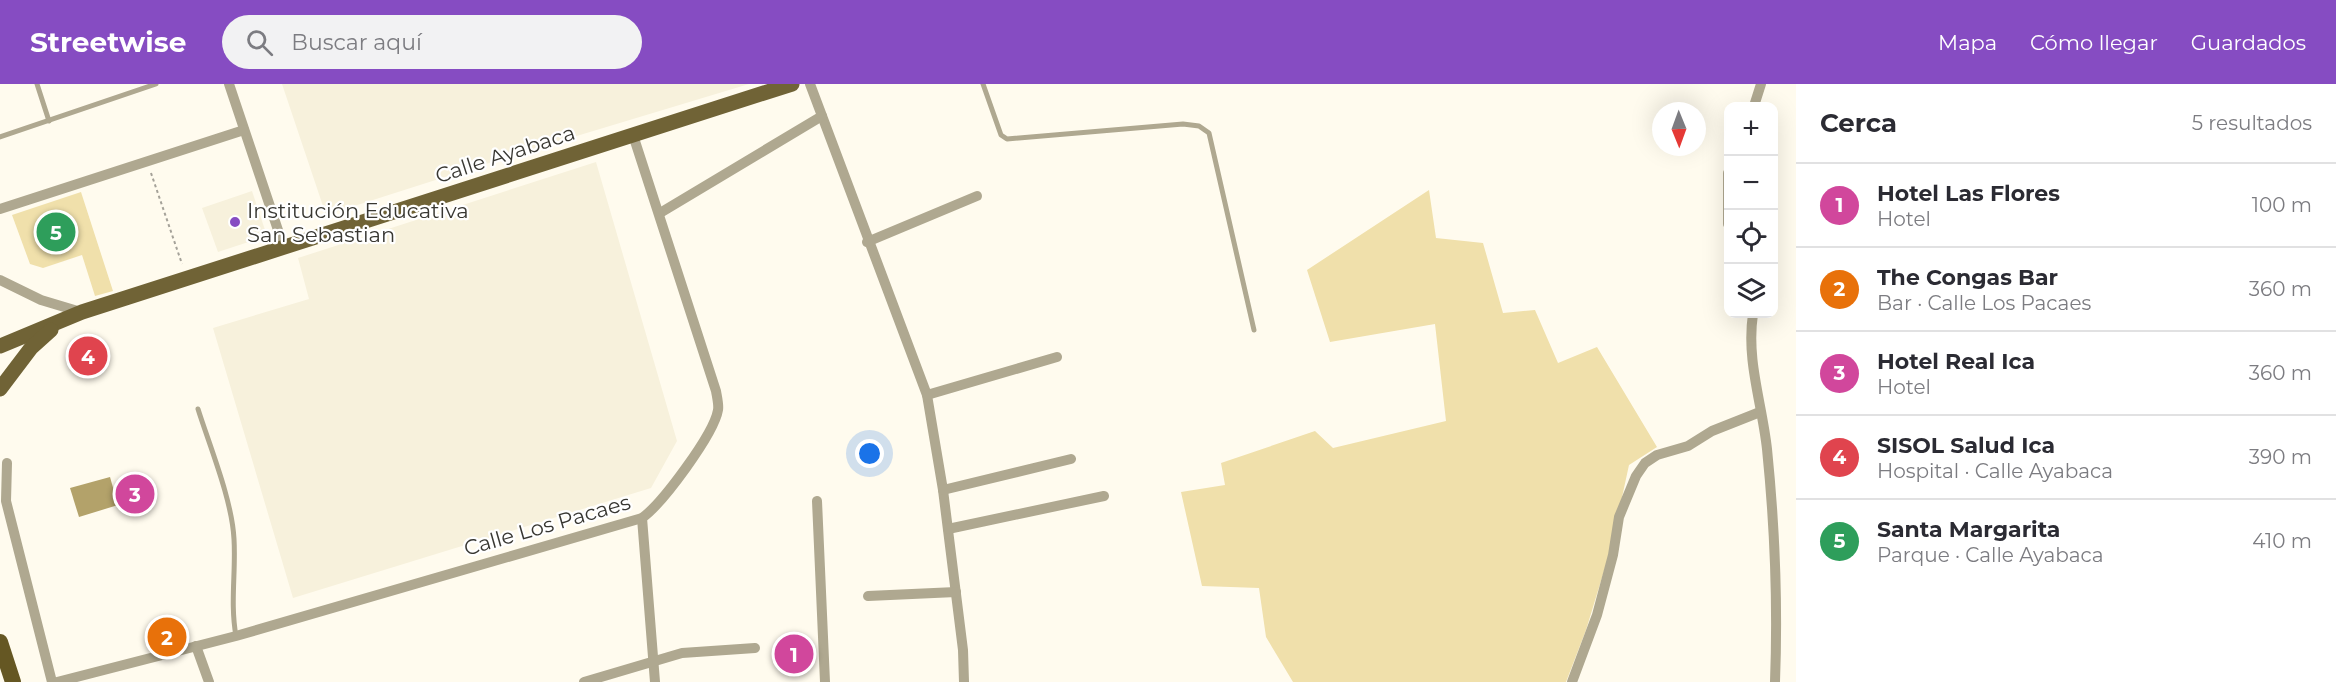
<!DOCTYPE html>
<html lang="es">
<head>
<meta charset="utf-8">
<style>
	body { margin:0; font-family:Montserrat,sans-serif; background:#f2f2f3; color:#2b2b33 }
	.controls { position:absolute; right:18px; top:18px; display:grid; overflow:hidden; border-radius:12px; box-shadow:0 6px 24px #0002 }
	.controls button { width:54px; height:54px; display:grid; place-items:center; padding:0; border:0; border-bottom:2px solid #e1e1e2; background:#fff; color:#2b2b33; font:30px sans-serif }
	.compass { position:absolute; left:1652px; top:18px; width:54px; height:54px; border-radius:50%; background:#fff; box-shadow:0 6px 24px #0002; rotate:179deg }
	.you { position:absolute; left:870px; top:370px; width:21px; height:21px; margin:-15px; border:4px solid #fff; border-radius:50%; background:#1a73e8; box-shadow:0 0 0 9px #1a73e833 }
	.badge { display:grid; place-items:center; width:39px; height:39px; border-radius:50%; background:#864cc2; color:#fff; font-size:20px; font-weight:700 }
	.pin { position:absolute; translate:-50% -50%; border:3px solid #fff; box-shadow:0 2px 6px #0006 }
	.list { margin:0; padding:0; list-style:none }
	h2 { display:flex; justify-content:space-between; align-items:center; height:78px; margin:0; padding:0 24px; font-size:26px }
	h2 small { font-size:20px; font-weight:400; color:#7c7c81 }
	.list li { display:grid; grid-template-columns:39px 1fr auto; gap:18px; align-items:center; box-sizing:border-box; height:84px; padding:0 24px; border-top:2px solid #e1e1e2 }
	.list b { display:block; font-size:22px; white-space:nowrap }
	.list p { margin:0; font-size:20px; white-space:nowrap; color:#7c7c81 }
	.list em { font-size:20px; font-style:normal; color:#7c7c81 }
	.icon { flex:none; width:33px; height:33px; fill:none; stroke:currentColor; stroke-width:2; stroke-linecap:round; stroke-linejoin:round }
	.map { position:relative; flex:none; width:1796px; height:598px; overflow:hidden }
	header { display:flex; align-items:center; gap:36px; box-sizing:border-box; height:84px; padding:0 30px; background:#864cc2; color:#fff }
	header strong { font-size:28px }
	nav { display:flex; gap:33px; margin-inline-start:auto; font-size:21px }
	.search { width:420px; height:54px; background:#f2f2f3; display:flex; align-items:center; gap:15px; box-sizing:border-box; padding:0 21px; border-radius:33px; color:#7c7c81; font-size:22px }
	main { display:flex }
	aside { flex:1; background:#fff }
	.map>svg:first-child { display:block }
</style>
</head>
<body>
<header>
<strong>Streetwise</strong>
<div class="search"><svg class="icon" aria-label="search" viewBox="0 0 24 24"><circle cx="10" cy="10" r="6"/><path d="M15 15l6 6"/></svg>Buscar aquí</div>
<nav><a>Mapa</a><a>Cómo llegar</a><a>Guardados</a></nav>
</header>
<main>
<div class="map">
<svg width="1796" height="598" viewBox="0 0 1796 598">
	<rect width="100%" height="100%" fill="#fffbee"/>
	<g fill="#f7f1dc">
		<polygon points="282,0 749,0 517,70 326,131"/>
		<polygon points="596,78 677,357 651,404 293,514 213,244 309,215 298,174"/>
		<polygon points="252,107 267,152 218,168 202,124"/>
	</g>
	<g fill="#f0e0ab">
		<polygon points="1429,106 1436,154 1483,159 1503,229 1535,226 1558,279 1597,263 1657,363 1629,381 1611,464 1586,546 1566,598 1293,598 1266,553 1259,504 1202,502 1181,408 1225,401 1221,379 1315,347 1333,364 1446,337 1435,240 1330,258 1307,186"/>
		<polygon points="81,108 113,207 95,212 82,171 43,184 30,180 12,131"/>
	</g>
	<polygon fill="#b3a26a" points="110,393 118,421 79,433 70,404"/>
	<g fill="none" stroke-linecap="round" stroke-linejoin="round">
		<polyline stroke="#a5a299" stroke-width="2" stroke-dasharray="3 3" stroke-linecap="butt" points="151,89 182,180"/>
		<g stroke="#afa890" stroke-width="5">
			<polyline points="37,0 49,37"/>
			<polyline points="983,0 1001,51 1007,55 1183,40 1199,42 1209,49 1254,246"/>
			<polyline points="0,53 156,0"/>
			<path d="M198,325C210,363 232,416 234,455C236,488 230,519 236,552"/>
		</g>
		<g stroke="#afa890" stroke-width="10">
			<polyline points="229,0 284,164"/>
			<polyline points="810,0 927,311 943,406 963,566 964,598"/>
			<polyline points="1754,22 1761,0"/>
			<polyline points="1728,89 1728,140"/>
			<polyline points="0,125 244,46"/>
			<polyline points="660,129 822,32"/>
			<polyline points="867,158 977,112"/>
			<polyline points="0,196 41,216 81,228"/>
			<path d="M1753,230C1746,276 1762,319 1767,365C1775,444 1778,519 1775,598"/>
			<polyline points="927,311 1057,273"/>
			<polyline points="7,379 6,417 52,598"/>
			<polyline points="943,406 1071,375"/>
			<polyline points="817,417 825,598"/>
			<polyline points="642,434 655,598"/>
			<polyline points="948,445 1104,412"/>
			<polyline points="868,512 956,508"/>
			<polyline points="196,562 209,598"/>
			<path d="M57,598L236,552L642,434C662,420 714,350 718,326C719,321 717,313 716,307L633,51"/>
			<polyline points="584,598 682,569 755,564"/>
			<polyline points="1572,598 1597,531 1613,471 1619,433 1636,392 1645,379 1657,371 1688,362 1712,347 1760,328"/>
		</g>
		<g stroke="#706336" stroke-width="15">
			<polyline points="0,262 82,228 792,0"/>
			<polyline points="0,305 31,264 51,246"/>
		</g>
		<polyline stroke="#655723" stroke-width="16" points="0,558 13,598"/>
	</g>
	<circle fill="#864cc2" stroke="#fff" stroke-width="2" cx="235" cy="138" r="6"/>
	<g text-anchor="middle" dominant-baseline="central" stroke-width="4.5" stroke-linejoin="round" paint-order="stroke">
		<g font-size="21" fill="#383732" stroke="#fff">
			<text transform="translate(505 70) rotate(-18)">Calle Ayabaca</text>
			<text transform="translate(547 441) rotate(-16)">Calle Los Pacaes</text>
		</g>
		<g font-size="21" fill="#383732" stroke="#fff" text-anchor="start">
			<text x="247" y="126">Institución Educativa<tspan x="247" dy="24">San Sebastian</tspan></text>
		</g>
	</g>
</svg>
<div class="controls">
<button>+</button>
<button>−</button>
<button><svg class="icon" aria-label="locate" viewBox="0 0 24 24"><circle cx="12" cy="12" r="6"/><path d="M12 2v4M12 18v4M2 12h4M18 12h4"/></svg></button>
<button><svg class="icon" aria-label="layers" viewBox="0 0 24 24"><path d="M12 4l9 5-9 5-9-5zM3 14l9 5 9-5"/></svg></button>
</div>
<svg class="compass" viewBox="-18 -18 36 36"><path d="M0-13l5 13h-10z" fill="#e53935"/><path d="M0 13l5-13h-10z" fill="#7c7c81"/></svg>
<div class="you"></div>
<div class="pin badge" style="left:794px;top:570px;background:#d1479c">1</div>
<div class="pin badge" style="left:167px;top:553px;background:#e8710a">2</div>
<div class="pin badge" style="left:135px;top:410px;background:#d1479c">3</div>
<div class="pin badge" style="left:88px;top:272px;background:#e0444e">4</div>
<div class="pin badge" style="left:56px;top:148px;background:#2e9e5b">5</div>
</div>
<aside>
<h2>Cerca<small>5 resultados</small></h2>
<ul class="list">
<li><span class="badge" style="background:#d1479c">1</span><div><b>Hotel Las Flores</b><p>Hotel</p></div><em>100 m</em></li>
<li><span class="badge" style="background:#e8710a">2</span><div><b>The Congas Bar</b><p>Bar · Calle Los Pacaes</p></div><em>360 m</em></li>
<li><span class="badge" style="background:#d1479c">3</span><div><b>Hotel Real Ica</b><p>Hotel</p></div><em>360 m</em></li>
<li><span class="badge" style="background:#e0444e">4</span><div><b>SISOL Salud Ica</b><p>Hospital · Calle Ayabaca</p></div><em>390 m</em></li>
<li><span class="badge" style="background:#2e9e5b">5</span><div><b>Santa Margarita</b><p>Parque · Calle Ayabaca</p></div><em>410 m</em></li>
</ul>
</aside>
</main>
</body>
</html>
